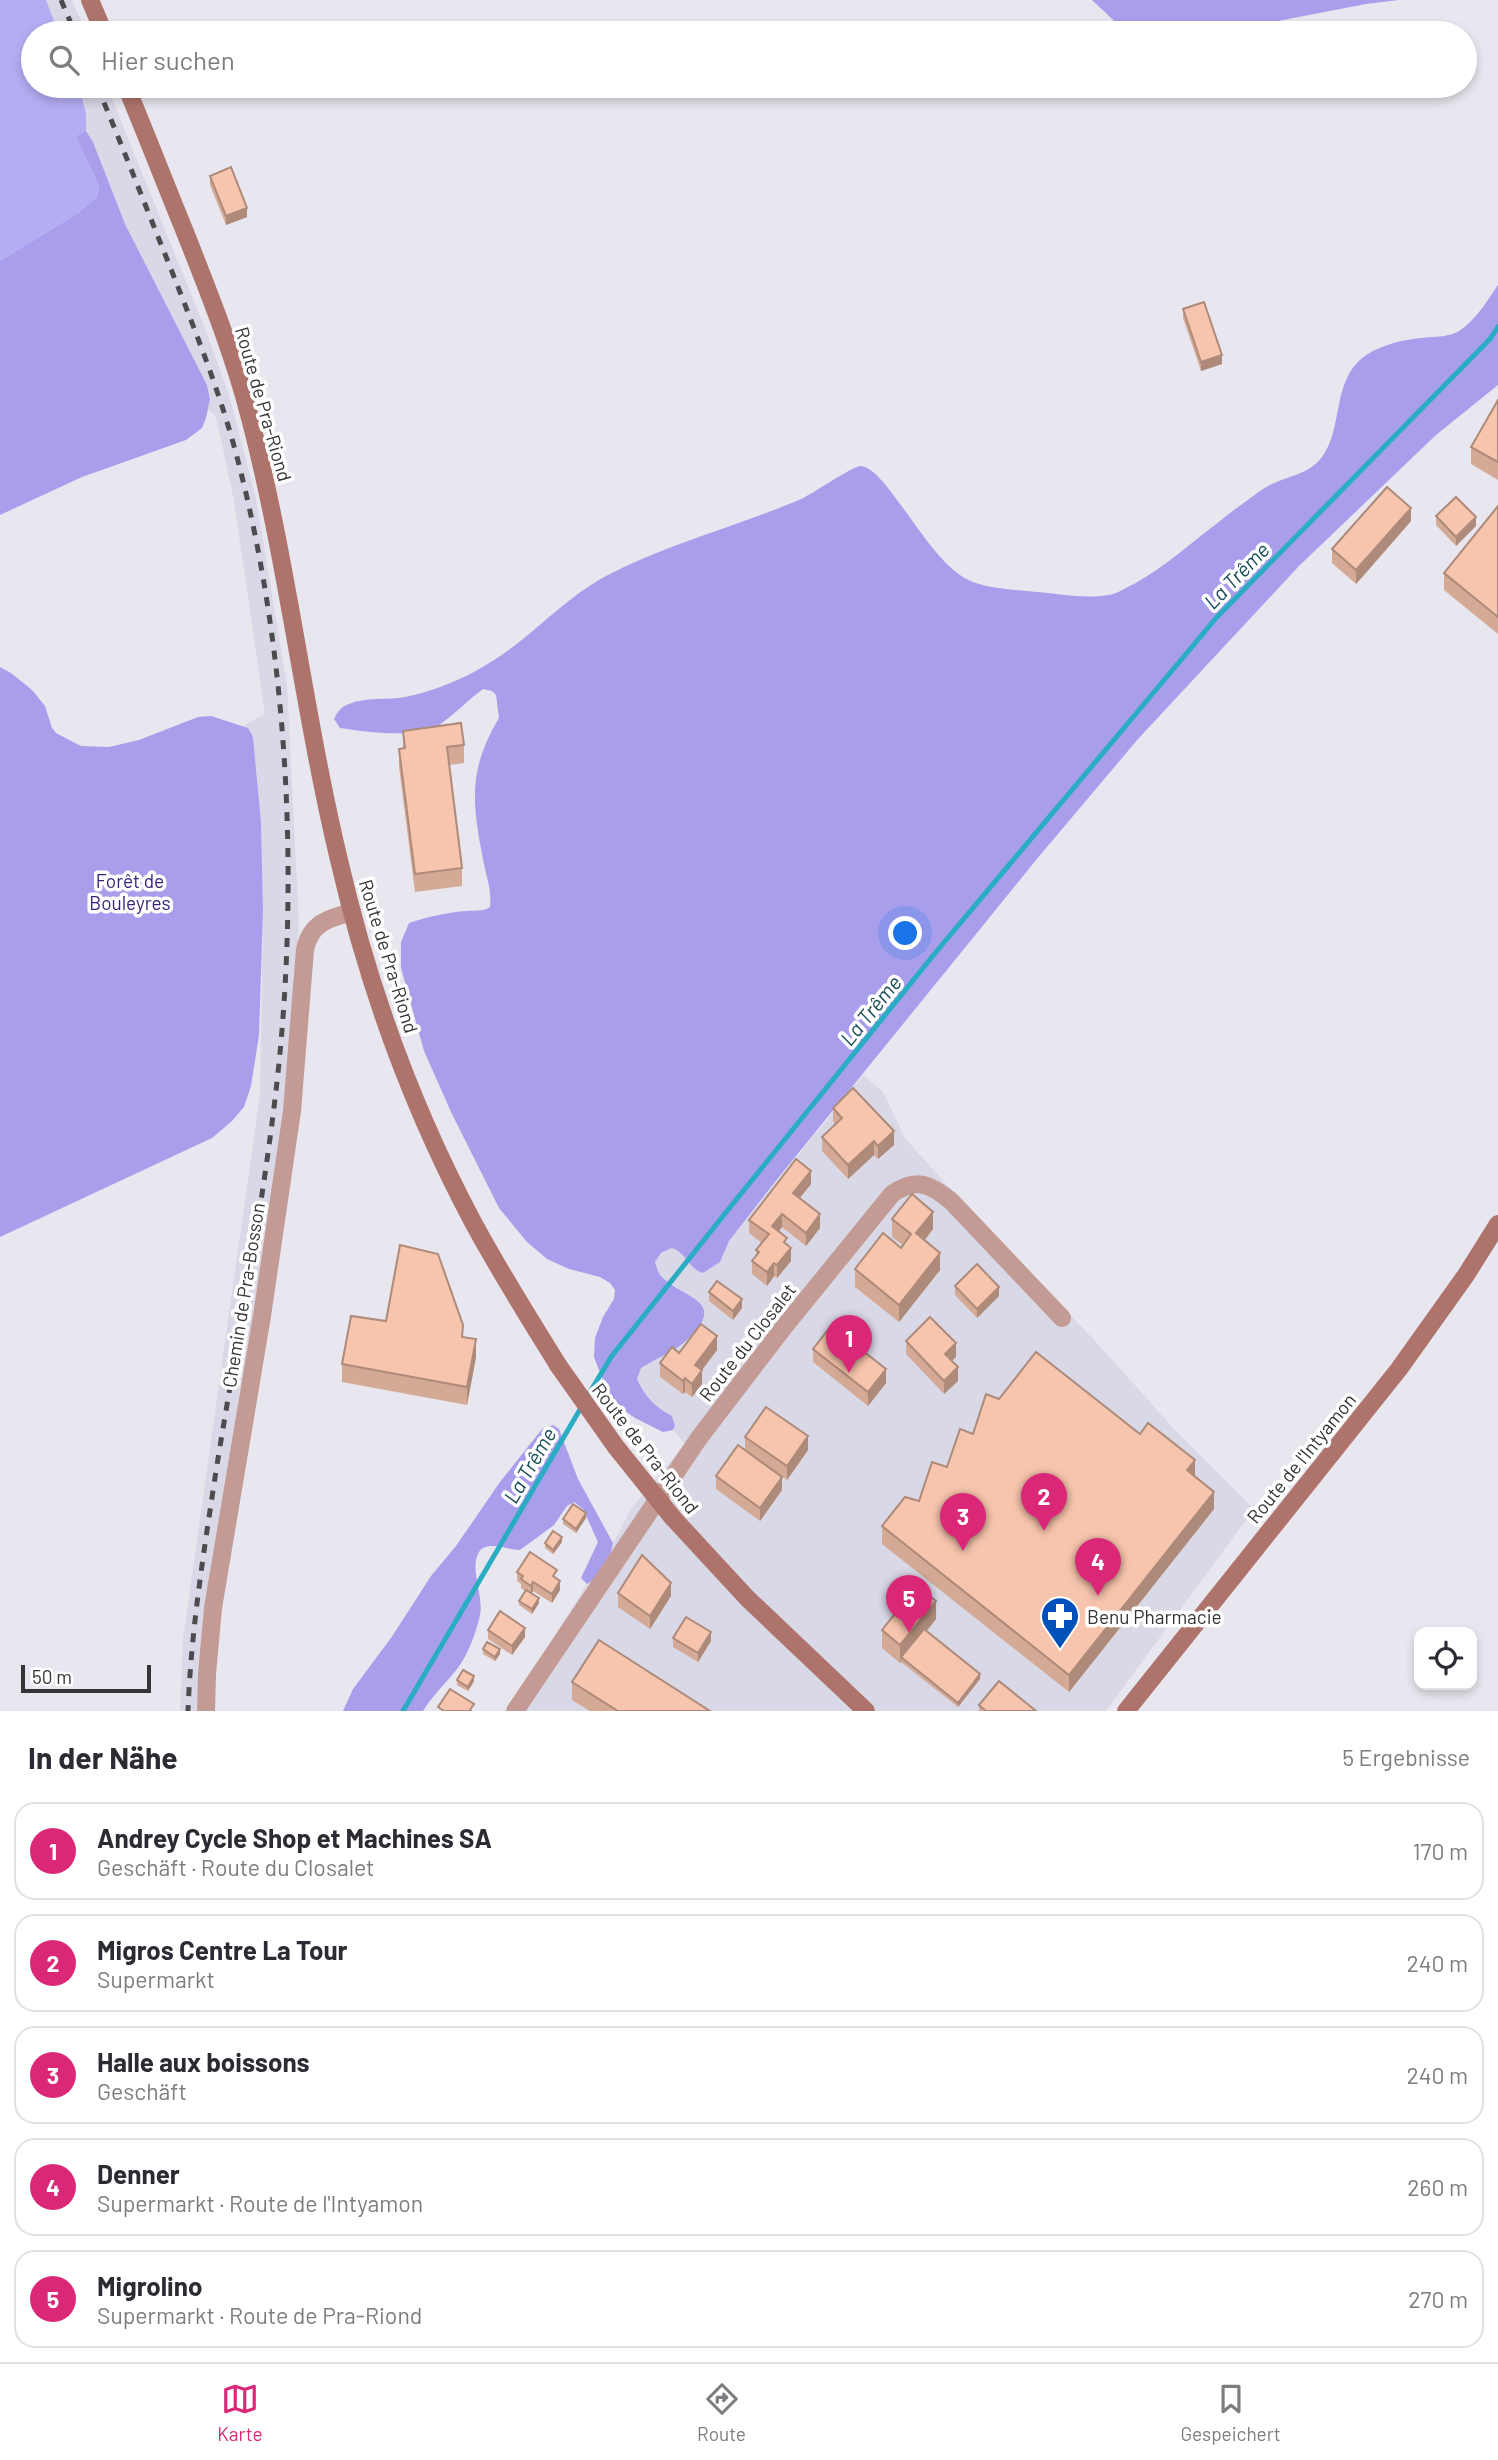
<!DOCTYPE html>
<html lang="de">
<head>
<meta charset="utf-8">
<style>
	body { margin:0; font-family:Barlow,sans-serif; background:#f7f7f7; color:#2b2b33 }
	.controls { position:absolute; right:21px; bottom:21px; display:grid; overflow:hidden; border-radius:14px; box-shadow:0 4px 10px #0003 }
	.controls button { width:63px; height:63px; display:grid; place-items:center; padding:0; border:0; border-bottom:2px solid #e1e1e2; background:#fff; color:#2b2b33; font:35px sans-serif }
	.scale { position:absolute; left:21px; bottom:18px; width:130px; box-sizing:border-box; padding-left:7px; border:4px solid #343437; border-top:0; font-size:19px; line-height:24px; white-space:nowrap; color:#343437; -webkit-text-stroke:5px #fff; paint-order:stroke }
	.you { position:absolute; left:906px; top:934px; width:24px; height:24px; margin:-18px; border:5px solid #fff; border-radius:50%; background:#1a73e8; box-shadow:0 0 0 10px #1a73e833 }
	.badge { display:grid; place-items:center; width:46px; height:46px; border-radius:50%; background:#db2777; color:#fff; font-size:23px; font-weight:700 }
	.pin { position:absolute; translate:-50% -58px; filter:drop-shadow(0 2px 4px #0008) }
	.pin::after { content:''; position:absolute; top:37px; width:24px; height:21px; background:inherit; clip-path:polygon(0 0,100% 0,50% 100%) }
	.list { margin:0; padding:0; list-style:none }
	h2 { display:flex; justify-content:space-between; align-items:center; height:91px; margin:0; padding:0 28px; font-size:30px }
	h2 small { font-size:23px; font-weight:400; color:#7c7c81 }
	.list li { display:grid; grid-template-columns:46px 1fr auto; gap:21px; align-items:center; box-sizing:border-box; height:98px; margin:0 14px 14px; padding:0 14px; border:2px solid #e1e1e2; border-radius:21px }
	.list b { display:block; font-size:26px; white-space:nowrap }
	.list p { margin:0; font-size:23px; white-space:nowrap; color:#7c7c81 }
	.list em { font-size:23px; font-style:normal; color:#7c7c81 }
	.icon { flex:none; width:38px; height:38px; fill:none; stroke:currentColor; stroke-width:2; stroke-linecap:round; stroke-linejoin:round }
	.map { position:relative; flex:none; width:1498px; height:1711px; overflow:hidden }
	.search { position:absolute; background:#fff; box-shadow:0 4px 10px #0003; left:21px; right:21px; top:21px; height:77px; display:flex; align-items:center; gap:18px; box-sizing:border-box; padding:0 24px; border-radius:38px; color:#7c7c81; font-size:26px }
	.sheet { height:651px; background:#fff }
	nav { display:flex; justify-content:space-around; align-items:center; box-sizing:border-box; height:98px; border-top:2px solid #e1e1e2; background:#fff; font-size:19px; color:#7c7c81 }
	nav a { display:grid; justify-items:center; gap:4px }
	nav .on { color:#db2777 }
	.map>svg:first-child { display:block }
</style>
</head>
<body>
<div class="map">
<svg width="1498" height="1711" viewBox="0 0 1498 1711">
	<rect width="100%" height="100%" fill="#e8e7ef"/>
	<g fill="#d9d8e7">
		<polygon points="46,0 72,0 86,33 59,33"/>
		<polygon points="79,86 107,86 208,336 229,395 256,498 287,685 299,924 285,1104 199,1671 197,1711 180,1711 183,1639 260,1094 263,910 261,822 253,737 248,729 243,726 265,714 234,501 219,430 215,415 208,410 210,399 207,385 125,224 93,142 86,131 86,113"/>
		<polygon points="863,1075 883,1092 905,1138 946,1184 1098,1344 1174,1429 1254,1509 1106,1711 507,1711 587,1584 612,1554 613,1543 631,1509 685,1444 673,1430 675,1426 672,1416 660,1410 643,1394 637,1379 641,1368 655,1359 699,1301 660,1277 655,1262 661,1253 671,1248 679,1250 695,1270 703,1273 720,1262 729,1241"/>
	</g>
	<polygon fill="#b5adf3" points="0,0 46,0 59,33 33,33 33,86 79,86 86,113 86,131 78,136 79,144 99,186 97,197 78,213 0,261"/>
	<g fill="#a89eec">
		<polygon points="1092,0 1399,0 1366,4 1215,33 1127,33"/>
		<polygon points="86,131 93,142 125,224 207,385 210,399 206,418 202,428 186,440 82,477 0,515 0,261 78,213 97,197 99,186 79,144 77,136"/>
		<path d="M1498,285V385L1436,435L1299,566L1138,739L1036,860L779,1177L729,1241L720,1262L703,1273C688,1269 686,1251 671,1248L661,1253L655,1262C657,1267 658,1274 662,1277C682,1298 729,1300 688,1339C676,1351 655,1359 641,1368L637,1379C645,1397 655,1407 672,1416L675,1426L673,1430L663,1432L635,1418L614,1403L607,1391L594,1357L595,1338L603,1317L614,1299L615,1290L610,1283L600,1277L569,1269L547,1259L527,1242L499,1208L451,1112L424,1051L401,968V942L409,923C427,917 448,912 467,911C476,910 483,912 490,907C492,890 486,876 483,859C472,802 468,770 499,718L496,695L492,691L483,689C468,700 454,715 439,725C416,739 366,732 340,728L334,719C337,712 342,706 349,704C365,697 388,700 405,697C435,691 466,678 491,662C532,637 563,599 606,576C667,544 735,527 799,500C811,495 854,465 861,466C888,468 930,567 973,582C993,589 1016,590 1037,592C1060,594 1085,599 1108,595C1117,594 1125,588 1134,584C1166,566 1191,543 1220,521C1233,510 1247,501 1260,491C1280,476 1306,478 1322,457C1343,429 1332,384 1361,359C1376,346 1401,340 1421,338C1435,336 1450,338 1462,329C1478,317 1487,301 1498,285Z"/>
		<polygon points="0,667 11,673 32,690 45,706 52,728 56,733 81,746 109,747 139,740 198,717 211,716 248,728 253,737 261,822 263,910 259,1035 251,1086 244,1107 232,1121 212,1138 0,1237"/>
		<path d="M553,1425L559,1429L578,1479L613,1543C611,1557 601,1578 587,1584L581,1578L598,1542L583,1509L574,1502L567,1506L554,1525L520,1550C508,1550 487,1540 479,1552C469,1568 484,1596 480,1615C476,1633 468,1655 457,1669C445,1684 433,1695 423,1711H343L353,1689L391,1638L431,1576L456,1546L500,1482L542,1429Z"/>
	</g>
	<g fill="none" stroke-linecap="round" stroke-linejoin="round">
		<g stroke="#2aacc3" stroke-width="5">
			<polyline points="587,1397 611,1357 727,1211 936,952 1217,617 1490,339 1498,327"/>
			<polyline points="403,1711 582,1406"/>
		</g>
		<g stroke="#c39a94" stroke-width="18">
			<path d="M206,1711L207,1674L213,1608L262,1316L292,1111L305,950C310,923 329,918 352,912"/>
			<path d="M515,1711L699,1438L784,1327L892,1194C916,1177 930,1184 951,1201L1062,1318"/>
		</g>
		<g stroke="#ae746c" stroke-width="18">
			<polyline points="90,0 104,33"/>
			<path d="M126,86C146,134 165,183 185,232C209,293 234,355 250,418C288,564 304,714 339,860C368,986 413,1110 474,1224C500,1272 529,1318 558,1365"/>
			<polyline points="673,1518 747,1598 866,1711"/>
			<polyline points="1126,1711 1399,1369 1466,1275 1498,1224"/>
		</g>
		<g stroke="#4c4c4f" stroke-width="5" stroke-dasharray="9 9" stroke-linecap="butt">
			<polyline points="61,0 75,33"/>
			<path d="M97,86C122,145 145,205 169,264C194,328 221,394 238,461C290,661 300,894 275,1099C260,1224 236,1347 216,1471C204,1551 191,1630 188,1711"/>
		</g>
		<polyline stroke="#ae746c" stroke-width="18" points="558,1365 616,1447 673,1518"/>
	</g>
	<g fill="#d4a995">
		<polygon points="572,86 614,86 614,96 572,97"/>
		<polygon points="210,176 247,217 226,225 210,185"/>
		<polygon points="1183,309 1222,364 1201,371 1183,318"/>
		<polygon points="1498,400 1498,480 1471,464 1471,447"/>
		<polygon points="1498,506 1498,634 1444,590 1444,573"/>
		<polygon points="1436,516 1476,526 1456,546 1436,525"/>
		<polygon points="1411,521 1356,584 1332,563 1332,549"/>
		<polygon points="403,731 464,745 464,763 449,765 462,868 462,886 415,892 399,767 399,749 403,749"/>
		<polygon points="833,1108 894,1145 878,1159 874,1155 848,1179 822,1151 822,1137 835,1124 833,1121"/>
		<polygon points="811,1184 800,1198 820,1228 806,1246 782,1227 779,1232 787,1245 791,1261 777,1278 774,1276 767,1286 752,1274 752,1261 756,1256 756,1250 762,1243 749,1233 749,1220"/>
		<polygon points="892,1219 933,1229 925,1240 940,1270 899,1322 855,1287 855,1269 901,1248 903,1245 892,1237"/>
		<polygon points="955,1286 999,1296 977,1318 955,1295"/>
		<polygon points="709,1292 742,1308 733,1320 709,1301"/>
		<polygon points="463,1337 476,1357 467,1405 342,1382 342,1364"/>
		<polygon points="906,1341 956,1357 951,1361 958,1381 944,1394 906,1354"/>
		<polygon points="813,1349 886,1383 868,1406 813,1362"/>
		<polygon points="717,1350 702,1370 702,1384 692,1397 685,1392 683,1394 660,1377 660,1363 679,1353"/>
		<polygon points="999,1399 1140,1434 1195,1477 1214,1509 1069,1692 882,1544 882,1526 919,1501"/>
		<polygon points="745,1437 808,1450 787,1480 758,1459 782,1490 760,1521 716,1489 716,1476 745,1450"/>
		<polygon points="586,1518 576,1533 563,1524 563,1519"/>
		<polygon points="562,1542 553,1554 545,1548 545,1543"/>
		<polygon points="517,1572 557,1579 560,1590 552,1603 533,1591 532,1594 539,1603 532,1614 519,1605 519,1601 525,1591 521,1588 521,1584 517,1581"/>
		<polygon points="618,1593 671,1596 650,1629 618,1607"/>
		<polygon points="936,1619 927,1631 980,1679 958,1707 901,1662 900,1663 882,1648 882,1630"/>
		<polygon points="488,1630 525,1637 512,1655 488,1639"/>
		<polygon points="673,1638 711,1641 698,1662 673,1647"/>
		<polygon points="483,1649 500,1654 495,1661 483,1654"/>
		<polygon points="457,1680 474,1681 468,1691 457,1685"/>
		<polygon points="572,1682 710,1711 590,1711 572,1700"/>
		<polygon points="979,1705 1036,1711 979,1711"/>
	</g>
	<g fill="#ad8a79">
		<polygon points="247,208 247,217 226,225 226,216"/>
		<polygon points="1222,355 1222,364 1201,371 1201,362"/>
		<polygon points="1411,508 1411,521 1356,584 1356,570"/>
		<polygon points="1476,517 1476,526 1456,546 1456,537"/>
		<polygon points="894,1131 894,1145 878,1159 878,1146"/>
		<polygon points="874,1141 874,1155 848,1179 848,1165"/>
		<polygon points="811,1171 811,1184 793,1206 793,1193"/>
		<polygon points="933,1212 933,1229 916,1251 916,1233"/>
		<polygon points="782,1214 782,1227 772,1240 772,1226"/>
		<polygon points="820,1214 820,1228 806,1246 806,1233"/>
		<polygon points="791,1248 791,1261 777,1278 777,1265"/>
		<polygon points="940,1253 940,1270 899,1322 899,1305"/>
		<polygon points="774,1263 774,1276 767,1286 767,1272"/>
		<polygon points="999,1287 999,1296 977,1318 977,1309"/>
		<polygon points="742,1299 742,1308 733,1320 733,1311"/>
		<polygon points="717,1336 717,1350 695,1379 695,1365"/>
		<polygon points="476,1339 476,1357 467,1405 467,1387"/>
		<polygon points="956,1343 956,1357 945,1367 945,1354"/>
		<polygon points="958,1367 958,1381 944,1394 944,1381"/>
		<polygon points="886,1369 886,1383 868,1406 868,1392"/>
		<polygon points="702,1370 702,1384 692,1397 692,1384"/>
		<polygon points="685,1378 685,1392 683,1394 683,1381"/>
		<polygon points="808,1436 808,1450 787,1480 787,1466"/>
		<polygon points="1195,1460 1195,1478 1187,1470"/>
		<polygon points="782,1477 782,1490 760,1521 760,1508"/>
		<polygon points="1214,1492 1214,1509 1069,1692 1069,1675"/>
		<polygon points="586,1513 586,1518 576,1533 576,1529"/>
		<polygon points="562,1537 562,1542 553,1554 553,1550"/>
		<polygon points="560,1581 560,1590 552,1603 552,1594"/>
		<polygon points="533,1582 533,1591 531,1595 531,1586"/>
		<polygon points="671,1583 671,1596 650,1629 650,1616"/>
		<polygon points="539,1598 539,1603 532,1614 532,1609"/>
		<polygon points="936,1601 936,1619 903,1659 901,1657 901,1662 900,1663 900,1645"/>
		<polygon points="525,1628 525,1637 512,1655 512,1646"/>
		<polygon points="711,1632 711,1641 698,1662 698,1653"/>
		<polygon points="500,1649 500,1654 495,1661 495,1657"/>
		<polygon points="980,1674 980,1679 958,1707 958,1703"/>
		<polygon points="474,1676 474,1681 468,1691 468,1687"/>
	</g>
	<g fill="#f7c5ad" stroke="#ad8a79" stroke-width="2">
		<polygon points="231,167 247,208 226,216 210,176"/>
		<polygon points="1204,302 1222,355 1201,362 1183,309"/>
		<polygon points="1498,400 1498,462 1471,447"/>
		<polygon points="1387,487 1411,508 1356,570 1332,549"/>
		<polygon points="1456,497 1476,517 1456,537 1436,516"/>
		<polygon points="1498,506 1498,617 1444,573"/>
		<polygon points="461,723 464,745 447,747 462,868 415,874 399,749 405,748 403,731"/>
		<polygon points="853,1088 894,1131 878,1146 874,1141 848,1165 822,1137 842,1118 833,1108"/>
		<polygon points="796,1159 811,1171 793,1193 820,1214 806,1233 782,1214 772,1226 787,1238 784,1242 791,1248 777,1265 774,1263 767,1272 752,1261 759,1252 756,1250 769,1234 749,1220"/>
		<polygon points="912,1194 933,1212 916,1233 940,1253 899,1305 855,1269 883,1233 901,1248 911,1234 892,1219"/>
		<polygon points="400,1245 438,1254 463,1325 462,1337 476,1339 467,1387 342,1364 351,1316 386,1321"/>
		<polygon points="977,1264 999,1287 977,1309 955,1286"/>
		<polygon points="717,1281 742,1299 733,1311 709,1292"/>
		<polygon points="930,1317 956,1343 945,1354 958,1367 944,1381 906,1341"/>
		<polygon points="701,1324 717,1336 695,1365 702,1370 692,1384 685,1378 683,1381 660,1363 672,1347 679,1353"/>
		<polygon points="831,1326 886,1369 868,1392 813,1349"/>
		<polygon points="1036,1352 1140,1434 1148,1423 1195,1460 1187,1470 1214,1492 1069,1675 882,1526 905,1497 919,1501 932,1462 947,1467 960,1429 973,1434 986,1394 999,1399"/>
		<polygon points="766,1407 808,1436 787,1466 745,1437"/>
		<polygon points="738,1445 782,1477 760,1508 716,1476"/>
		<polygon points="573,1504 586,1513 576,1529 563,1519"/>
		<polygon points="553,1531 562,1537 553,1550 545,1543"/>
		<polygon points="530,1552 557,1570 553,1576 560,1581 552,1594 533,1582 531,1586 521,1579 523,1576 517,1572"/>
		<polygon points="642,1555 671,1583 650,1616 618,1593"/>
		<polygon points="917,1586 936,1601 900,1645 882,1630"/>
		<polygon points="526,1590 539,1598 532,1609 519,1601"/>
		<polygon points="500,1611 525,1628 512,1646 488,1630"/>
		<polygon points="686,1617 711,1632 698,1653 673,1638"/>
		<polygon points="924,1629 980,1674 958,1703 901,1657"/>
		<polygon points="599,1640 710,1711 618,1711 572,1682"/>
		<polygon points="487,1642 500,1649 495,1657 483,1649"/>
		<polygon points="463,1670 474,1676 468,1687 457,1680"/>
		<polygon points="999,1681 1036,1711 986,1711 979,1705"/>
		<polygon points="450,1689 474,1704 470,1710 471,1711 444,1711 438,1707"/>
	</g>
	<defs>
		<symbol id="pharmacy-pin" viewBox="-11 -11 22 30"><path d="M0 17L-7.5 6A9.5 9.5 0 1 1 7.5 6Z" fill="#0151ba" stroke="#fff"/><path d="M-2-6h4v4h4v4h-4v4h-4v-4h-4v-4h4Z" fill="#fff"/></symbol>
	</defs>
	<g fill-rule="evenodd">
		<use href="#pharmacy-pin" x="1038" y="1594" width="44" height="60"/>
	</g>
	<g text-anchor="middle" dominant-baseline="central" stroke-width="7" stroke-linejoin="round" paint-order="stroke">
		<g font-size="19" fill="#343437" stroke="#fff">
			<text transform="translate(264 404) rotate(74)">Route de Pra-Riond</text>
			<text transform="translate(389 956) rotate(73)">Route de Pra-Riond</text>
			<text transform="translate(243 1295) rotate(-81)">Chemin de Pra-Bosson</text>
			<text transform="translate(747 1342) rotate(-52)">Route du Closalet</text>
			<text transform="translate(646 1448) rotate(52)">Route de Pra-Riond</text>
			<text transform="translate(1301 1458) rotate(-51)">Route de l'Intyamon</text>
		</g>
		<g font-size="19" fill="#3a227a" stroke="#fff">
			<text x="130" y="880">Forêt de<tspan x="130" dy="22">Bouleyres</tspan></text>
		</g>
		<g font-size="19" fill="#343437" stroke="#fff" text-anchor="start">
			<text x="1087" y="1616">Benu Pharmacie</text>
		</g>
		<g font-size="21" font-style="italic" fill="#184c56" stroke="#fff">
			<text transform="translate(1236 575) rotate(-46)">La Trême</text>
			<text transform="translate(870 1010) rotate(-51)">La Trême</text>
			<text transform="translate(529 1465) rotate(-60)">La Trême</text>
		</g>
	</g>
</svg>
<div class="controls">
<button><svg class="icon" aria-label="locate" viewBox="0 0 24 24"><circle cx="12" cy="12" r="6"/><path d="M12 2v4M12 18v4M2 12h4M18 12h4"/></svg></button>
</div>
<div class="scale">50 m</div>
<div class="you"></div>
<div class="pin badge" style="left:849px;top:1373px">1</div>
<div class="pin badge" style="left:1044px;top:1531px">2</div>
<div class="pin badge" style="left:963px;top:1551px">3</div>
<div class="pin badge" style="left:1098px;top:1596px">4</div>
<div class="pin badge" style="left:909px;top:1633px">5</div>
<div class="search"><svg class="icon" aria-label="search" viewBox="0 0 24 24"><circle cx="10" cy="10" r="6"/><path d="M15 15l6 6"/></svg>Hier suchen</div>
</div>
<section class="sheet">
<h2>In der Nähe<small>5 Ergebnisse</small></h2>
<ul class="list">
<li><span class="badge">1</span><div><b>Andrey Cycle Shop et Machines SA</b><p>Geschäft · Route du Closalet</p></div><em>170 m</em></li>
<li><span class="badge">2</span><div><b>Migros Centre La Tour</b><p>Supermarkt</p></div><em>240 m</em></li>
<li><span class="badge">3</span><div><b>Halle aux boissons</b><p>Geschäft</p></div><em>240 m</em></li>
<li><span class="badge">4</span><div><b>Denner</b><p>Supermarkt · Route de l'Intyamon</p></div><em>260 m</em></li>
<li><span class="badge">5</span><div><b>Migrolino</b><p>Supermarkt · Route de Pra-Riond</p></div><em>270 m</em></li>
</ul>
</section>
<nav>
<a class="on"><svg class="icon" aria-label="map" viewBox="0 0 24 24"><path d="M3 6l6-2 6 2 6-2v14l-6 2-6-2-6 2zM9 4v14M15 6v14"/></svg>Karte</a>
<a><svg class="icon" aria-label="directions" viewBox="0 0 24 24"><path d="M12 3l9 9-9 9-9-9zM9 14v-3h6M13 9l2 2-2 2"/></svg>Route</a>
<a><svg class="icon" aria-label="saved" viewBox="0 0 24 24"><path d="M7 4h10v16l-5-4-5 4z"/></svg>Gespeichert</a>
</nav>
</body>
</html>
